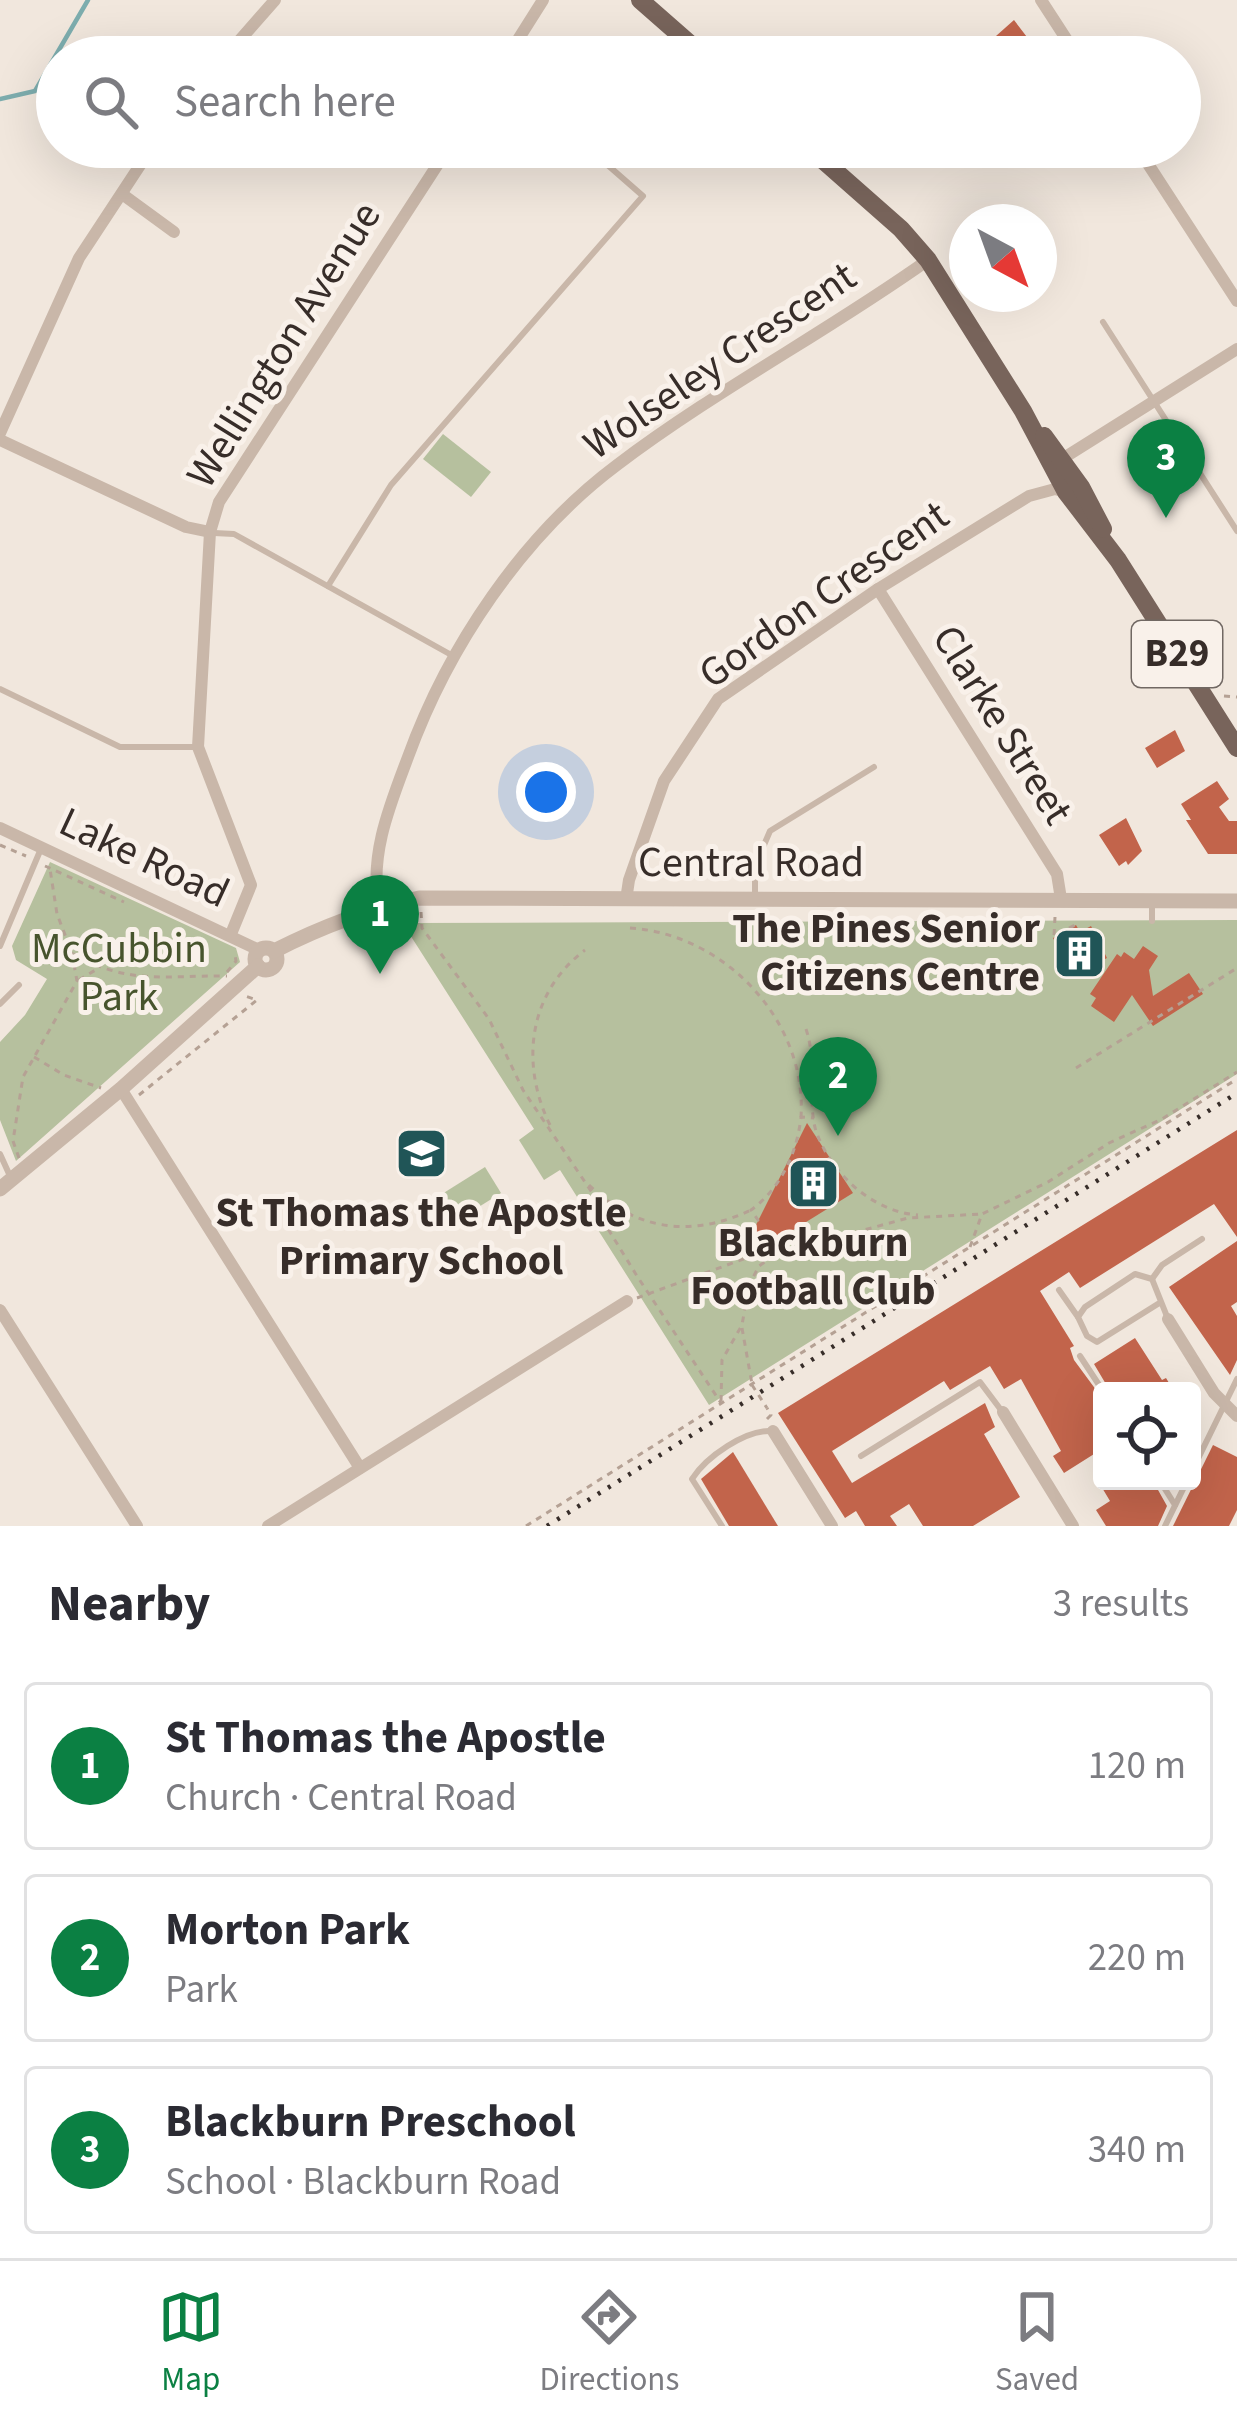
<!DOCTYPE html>
<html lang="en">
<head>
<meta charset="utf-8">
<style>
	body { margin:0; font-family:"Source Sans 3",sans-serif; background:#f7f7f7; color:#2b2b33 }
	.controls { position:absolute; right:36px; bottom:36px; display:grid; overflow:hidden; border-radius:12px; box-shadow:0 12px 48px #0002 }
	.controls button { width:108px; height:108px; display:grid; place-items:center; padding:0; border:0; border-bottom:3px solid #e1e1e2; background:#fff; color:#2b2b33; font:60px sans-serif }
	.compass { position:absolute; left:949px; top:204px; width:108px; height:108px; border-radius:50%; background:#fff; box-shadow:0 12px 48px #0002; rotate:139deg }
	.you { position:absolute; left:546px; top:792px; width:42px; height:42px; margin:-30px; border:9px solid #fff; border-radius:50%; background:#1a73e8; box-shadow:0 0 0 18px #1a73e833 }
	.badge { display:grid; place-items:center; width:78px; height:78px; border-radius:50%; background:#0b8043; color:#fff; font-size:39px; font-weight:700 }
	.pin { position:absolute; translate:-50% -99px; filter:drop-shadow(0 3px 6px #0008) }
	.pin::after { content:''; position:absolute; top:63px; width:42px; height:36px; background:inherit; clip-path:polygon(0 0,100% 0,50% 100%) }
	.list { margin:0; padding:0; list-style:none }
	h2 { display:flex; justify-content:space-between; align-items:center; height:156px; margin:0; padding:0 48px; font-size:51px }
	h2 small { font-size:39px; font-weight:400; color:#7c7c81 }
	.list li { display:grid; grid-template-columns:78px 1fr auto; gap:36px; align-items:center; box-sizing:border-box; height:168px; margin:0 24px 24px; padding:0 24px; border:3px solid #e1e1e2; border-radius:12px }
	.list b { display:block; font-size:45px; white-space:nowrap }
	.list p { margin:0; font-size:39px; white-space:nowrap; color:#7c7c81 }
	.list em { font-size:39px; font-style:normal; color:#7c7c81 }
	.icon { flex:none; width:66px; height:66px; fill:none; stroke:currentColor; stroke-width:2; stroke-linecap:round; stroke-linejoin:round }
	.map { position:relative; flex:none; width:1237px; height:1526px; overflow:hidden }
	.search { position:absolute; background:#fff; box-shadow:0 12px 48px #0002; left:36px; right:36px; top:36px; height:132px; display:flex; align-items:center; gap:30px; box-sizing:border-box; padding:0 42px; border-radius:66px; color:#7c7c81; font-size:45px }
	.sheet { height:732px; background:#fff }
	nav { display:flex; justify-content:space-around; align-items:center; box-sizing:border-box; height:168px; border-top:3px solid #e1e1e2; background:#fff; font-size:33px; color:#7c7c81 }
	nav a { display:grid; justify-items:center; gap:6px }
	nav .on { color:#0b8043 }
	.map>svg:first-child { display:block }
</style>
</head>
<body>
<div class="map">
<svg width="1237" height="1526" viewBox="0 0 1237 1526">
	<rect width="100%" height="100%" fill="#f1e7dd"/>
	<g fill="#b6c09e">
		<polygon points="443,434 491,472 471,497 423,459"/>
		<polygon points="50,862 236,948 240,962 16,1161 0,1120 0,1042 25,1015 47,979 16,960 12,946"/>
		<polygon points="1237,920 1237,1074 709,1405 560,1170 544,1180 519,1140 534,1129 405,927 408,923"/>
		<polygon points="485,1167 501,1193 450,1225 434,1199"/>
	</g>
	<g fill="none" stroke-linecap="round" stroke-linejoin="round">
		<polyline stroke="#7dadae" stroke-width="4.5" points="0,99 35,91 88,0"/>
	</g>
	<g fill="#c2644b">
		<polygon points="1014,20 1030,41 1020,50 1016,46 996,57 987,44"/>
		<polygon points="1175,730 1185,751 1157,768 1145,748"/>
		<polygon points="1217,781 1229,799 1219,807 1229,821 1237,821 1237,854 1208,854 1186,820 1191,820 1181,804"/>
		<polygon points="1126,818 1142,851 1128,865 1126,861 1119,866 1099,835"/>
		<polygon points="1076,925 1080,932 1091,926 1107,958 1073,976 1053,938"/>
		<polygon points="1143,946 1158,956 1149,970 1153,996 1189,973 1203,994 1153,1026 1132,995 1114,1022 1091,1006 1096,998 1090,994 1117,954 1121,957 1124,952 1134,959"/>
		<polygon points="807,1123 853,1193 756,1253 748,1241"/>
		<polygon points="1237,1130 1237,1237 1214,1204 1080,1288 1069,1272 1040,1291 1074,1346 1070,1348 1074,1360 1102,1398 1102,1449 1064,1473 1053,1456 1061,1451 1021,1379 1004,1389 990,1366 950,1390 944,1381 832,1451 852,1483 985,1403 995,1427 984,1434 1020,1497 973,1526 923,1526 909,1504 890,1516 897,1526 865,1526 856,1511 845,1518 778,1413"/>
		<polygon points="1237,1241 1237,1302 1231,1306 1237,1316 1237,1360 1230,1375 1169,1287"/>
		<polygon points="1135,1338 1162,1380 1166,1378 1174,1391 1110,1391 1094,1364"/>
		<polygon points="1213,1445 1237,1457 1237,1510 1229,1526 1173,1526"/>
		<polygon points="733,1452 778,1526 729,1526 701,1479"/>
		<polygon points="1098,1481 1153,1481 1167,1506 1158,1526 1106,1526 1096,1510 1110,1501"/>
	</g>
	<g fill="none" stroke-linecap="round" stroke-linejoin="round">
		<g stroke="#b5a194" stroke-width="3" stroke-dasharray="6 6" stroke-linecap="butt">
			<polyline points="1224,696 1237,697"/>
			<polyline points="0,845 26,856"/>
			<polyline points="45,866 124,902"/>
			<polyline points="421,912 422,928 489,1019 523,1090 593,1194 597,1211 637,1276 721,1403"/>
			<polyline points="1055,917 1054,936 1075,925"/>
			<path d="M630,928C724,934 807,1020 801,1117"/>
			<path d="M74,954C130,986 167,975 227,976"/>
			<polyline points="227,972 236,961 235,955"/>
			<polyline points="79,980 97,969"/>
			<path d="M806,1029C818,1065 807,1102 816,1131C831,1174 873,1212 918,1215"/>
			<polyline points="34,1057 64,1075 101,1088"/>
			<polyline points="1076,1068 1237,968"/>
			<polyline points="139,1095 257,1000 245,996"/>
			<path d="M550,1125C520,1064 528,993 585,950"/>
			<polyline points="19,1158 13,1141 23,1077 77,981 72,953 57,914 50,869"/>
			<path d="M589,1185C636,1231 692,1238 751,1210"/>
			<polyline points="970,1247 982,1214 1048,1182 1109,1143 1162,1119 1237,1072"/>
			<path d="M759,1252L749,1234L758,1220L751,1210C781,1188 797,1153 801,1117L814,1118"/>
			<polyline points="637,1298 760,1253 776,1254 908,1218 982,1214"/>
			<polyline points="742,1328 752,1384"/>
			<polyline points="721,1401 722,1360 742,1325 749,1285 759,1266 776,1254"/>
			<polyline points="767,1419 771,1415 767,1408"/>
			<polyline points="526,1526 1237,1079"/>
		</g>
		<g stroke="#c9b7a9" stroke-width="6">
			<polyline points="1103,322 1237,531"/>
			<polyline points="214,533 234,534 455,657"/>
			<polyline points="328,586 391,485 643,196 587,147"/>
			<polyline points="0,689 120,747 198,747"/>
			<polyline points="755,897 755,866 770,831 874,767"/>
			<polyline points="1152,921 1152,903"/>
			<polyline points="0,946 40,851"/>
			<polyline points="0,1004 19,985"/>
			<polyline points="0,1154 10,1176"/>
			<polyline points="1152,1279 1162,1265 1202,1239"/>
			<polyline points="1059,1290 1078,1317"/>
			<polyline points="1161,1302 1097,1342 1087,1336 1078,1317 1085,1307 1135,1274 1152,1279 1168,1319"/>
			<polyline points="1080,1356 1103,1391"/>
			<polyline points="861,1456 980,1382 1001,1410"/>
			<polyline points="1192,1471 1237,1379"/>
			<polyline points="1160,1481 1175,1505"/>
			<path d="M722,1526L692,1479C706,1457 746,1429 772,1431"/>
			<polyline points="1165,1526 1187,1481"/>
		</g>
		<g stroke="#c9b7a9" stroke-width="12">
			<polyline points="1041,0 1078,57"/>
			<polyline points="225,57 275,0"/>
			<polyline points="507,57 543,0"/>
			<polyline points="1137,147 1237,301"/>
			<polyline points="122,194 174,232"/>
			<polyline points="0,433 79,258 152,147"/>
			<polyline points="0,440 186,527 210,532"/>
			<polyline points="1062,459 1237,349"/>
			<polyline points="878,589 1057,874 1061,899"/>
			<polyline points="0,828 259,950"/>
			<polyline points="626,900 629,880 664,781 718,699 878,589 1029,496 1055,489 1066,492"/>
			<path d="M379,906C369,855 390,805 408,757C448,647 522,536 617,465C716,390 827,332 928,260"/>
			<polyline points="231,934 251,885 198,747 210,532 219,502 449,147"/>
			<polyline points="121,1089 360,1468"/>
			<polyline points="0,1310 137,1526"/>
			<polyline points="1168,1319 1214,1393 1237,1416"/>
			<polyline points="1003,1412 1073,1526"/>
			<polyline points="773,1431 832,1526"/>
			<polyline points="268,1526 627,1301"/>
		</g>
		<g stroke="#c9b7a9" stroke-width="15">
			<circle cx="266" cy="959" r="11"/>
			<path d="M274,951C321,927 368,909 419,898L1237,901"/>
			<polyline points="0,1189 121,1089 258,966"/>
		</g>
		<g stroke="#78645b" stroke-width="18">
			<polyline points="640,0 705,57"/>
			<polyline points="808,147 901,229 928,260 1023,411 1066,492 1118,560 1237,748"/>
			<polyline points="1044,436 1081,487 1103,529"/>
		</g>
		<polyline stroke="#372d29" stroke-width="4.5" stroke-dasharray="3 9" stroke-linecap="butt" points="547,1526 1237,1093"/>
		<polyline stroke="#b5a194" stroke-width="3" stroke-dasharray="6 6" stroke-linecap="butt" points="752,1385 767,1408"/>
	</g>
	<defs>
		<symbol id="building-square" viewBox="-11 -11 22 22"><rect x="-9" y="-9" width="18" height="18" rx="4" fill="#205557" stroke="#f9f1ea"/><path d="M-4-6H4V6H1V3H-1V6H-4ZM-2.5-4.3h1.7v1.8h-1.7ZM.8-4.3h1.7v1.8H.8ZM-2.5-1h1.7V.8h-1.7ZM.8-1h1.7V.8H.8Z" fill="#fff"/></symbol>
		<symbol id="school-square" viewBox="-11 -11 22 22"><rect x="-9" y="-9" width="18" height="18" rx="4" fill="#205557" stroke="#f9f1ea"/><path d="M0-5L7-2L0 1L-7-2ZM-4 1L0 2.5L4 1V4Q0 6-4 4Z" fill="#fff"/></symbol>
	</defs>
	<g fill-rule="evenodd">
		<use href="#building-square" x="1050" y="924" width="59" height="59"/>
		<use href="#school-square" x="392" y="1124" width="59" height="59"/>
		<use href="#building-square" x="784" y="1154" width="59" height="59"/>
	</g>
	<g text-anchor="middle" dominant-baseline="central" stroke-width="10" stroke-linejoin="round" paint-order="stroke">
		<rect fill="#f9f1ea" stroke="#716863" stroke-width="3" x="1132" y="621" width="90" height="66" rx="9"/>
		<g font-size="39" font-weight="bold" fill="#372d29">
			<text x="1177" y="654">B29</text>
		</g>
		<g font-size="42" fill="#372d29" stroke="#f9f1ea">
			<text transform="translate(284 345) rotate(-58)">Wellington Avenue</text>
			<text transform="translate(720 361) rotate(-34)">Wolseley Crescent</text>
			<text transform="translate(824 595) rotate(-35)">Gordon Crescent</text>
			<text transform="translate(1002 725) rotate(58)">Clarke Street</text>
			<text transform="translate(144 858) rotate(25)">Lake Road</text>
			<text x="751" y="863">Central Road</text>
		</g>
		<g font-size="42" font-weight="bold" fill="#372d29" stroke="#f9f1ea">
			<text x="1040" y="929" text-anchor="end">The Pines Senior<tspan x="1040" dy="48">Citizens Centre</tspan></text>
			<text x="421" y="1213">St Thomas the Apostle<tspan x="421" dy="48">Primary School</tspan></text>
			<text x="813" y="1243">Blackburn<tspan x="813" dy="48">Football Club</tspan></text>
		</g>
		<g font-size="42" fill="#47542d" stroke="#f9f1ea">
			<text x="119" y="949">McCubbin<tspan x="119" dy="48">Park</tspan></text>
		</g>
	</g>
</svg>
<div class="controls">
<button><svg class="icon" aria-label="locate" viewBox="0 0 24 24"><circle cx="12" cy="12" r="6"/><path d="M12 2v4M12 18v4M2 12h4M18 12h4"/></svg></button>
</div>
<svg class="compass" viewBox="-18 -18 36 36"><path d="M0-13l5 13h-10z" fill="#e53935"/><path d="M0 13l5-13h-10z" fill="#7c7c81"/></svg>
<div class="you"></div>
<div class="pin badge" style="left:380px;top:974px">1</div>
<div class="pin badge" style="left:838px;top:1136px">2</div>
<div class="pin badge" style="left:1166px;top:518px">3</div>
<div class="search"><svg class="icon" aria-label="search" viewBox="0 0 24 24"><circle cx="10" cy="10" r="6"/><path d="M15 15l6 6"/></svg>Search here</div>
</div>
<section class="sheet">
<h2>Nearby<small>3 results</small></h2>
<ul class="list">
<li><span class="badge">1</span><div><b>St Thomas the Apostle</b><p>Church · Central Road</p></div><em>120 m</em></li>
<li><span class="badge">2</span><div><b>Morton Park</b><p>Park</p></div><em>220 m</em></li>
<li><span class="badge">3</span><div><b>Blackburn Preschool</b><p>School · Blackburn Road</p></div><em>340 m</em></li>
</ul>
</section>
<nav>
<a class="on"><svg class="icon" aria-label="map" viewBox="0 0 24 24"><path d="M3 6l6-2 6 2 6-2v14l-6 2-6-2-6 2zM9 4v14M15 6v14"/></svg>Map</a>
<a><svg class="icon" aria-label="directions" viewBox="0 0 24 24"><path d="M12 3l9 9-9 9-9-9zM9 14v-3h6M13 9l2 2-2 2"/></svg>Directions</a>
<a><svg class="icon" aria-label="saved" viewBox="0 0 24 24"><path d="M7 4h10v16l-5-4-5 4z"/></svg>Saved</a>
</nav>
</body>
</html>
